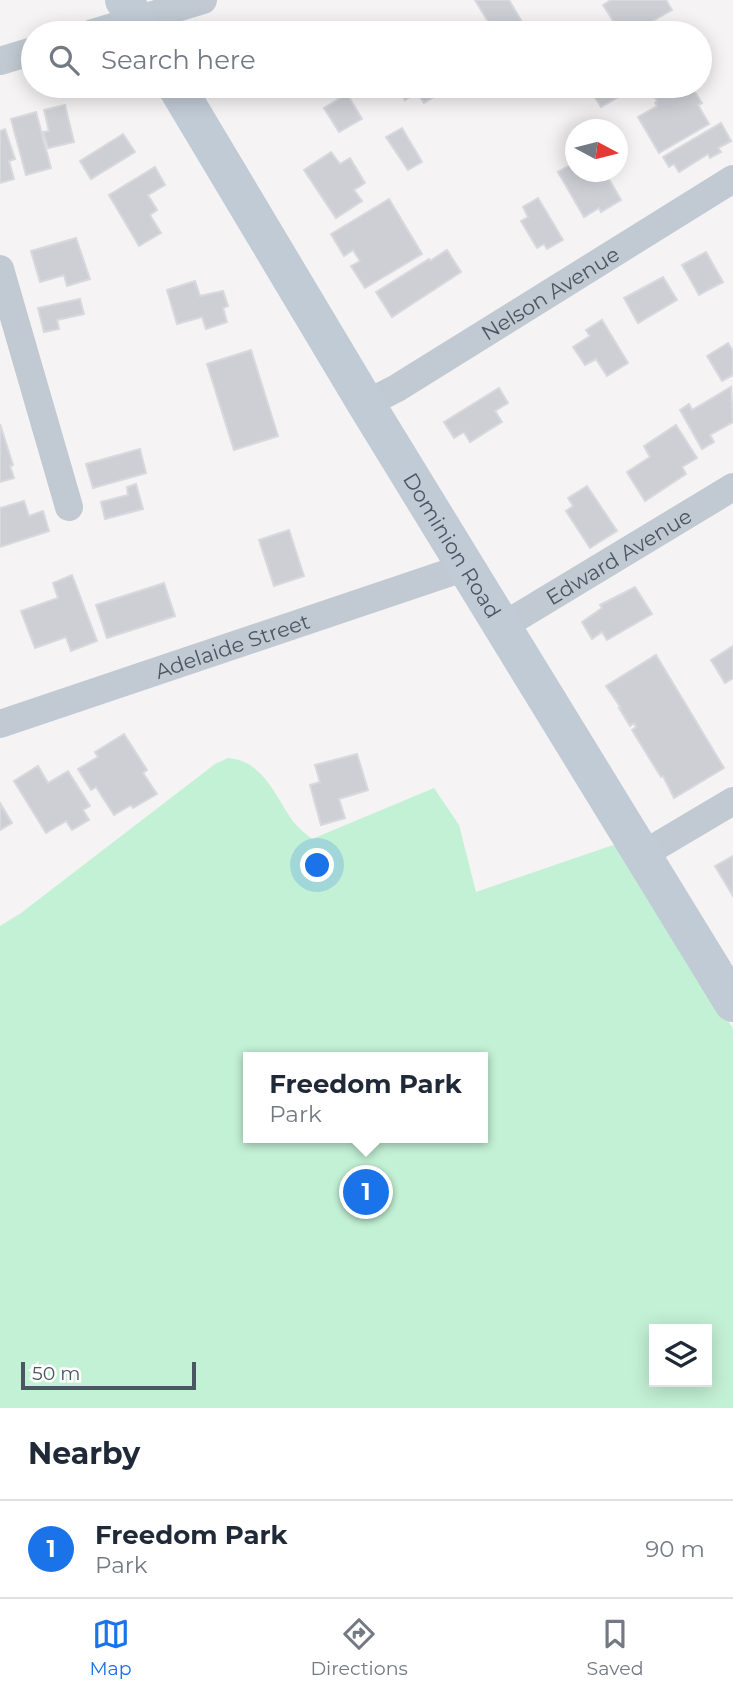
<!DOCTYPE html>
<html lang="en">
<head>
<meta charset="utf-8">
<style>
	body { margin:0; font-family:Montserrat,sans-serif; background:#f2f2f3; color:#1f2937 }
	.controls { position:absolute; right:21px; bottom:21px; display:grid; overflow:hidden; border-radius:0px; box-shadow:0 4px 18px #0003 }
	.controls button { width:63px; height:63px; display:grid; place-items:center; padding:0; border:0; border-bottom:2px solid #e0e1e3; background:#fff; color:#1f2937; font:35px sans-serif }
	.compass { position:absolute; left:565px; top:119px; width:63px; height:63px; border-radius:50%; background:#fff; box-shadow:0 4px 18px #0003; rotate:97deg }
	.scale { position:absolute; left:21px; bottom:18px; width:175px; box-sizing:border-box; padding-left:7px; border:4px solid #4a5661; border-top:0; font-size:19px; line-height:24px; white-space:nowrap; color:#4a5661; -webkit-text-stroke:5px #fff; paint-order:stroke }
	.you { position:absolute; left:318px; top:866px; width:24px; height:24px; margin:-18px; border:5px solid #fff; border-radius:50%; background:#1a73e8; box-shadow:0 0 0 10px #1a73e833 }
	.badge { display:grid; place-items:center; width:46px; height:46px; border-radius:50%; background:#1a73e8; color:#fff; font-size:23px; font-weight:700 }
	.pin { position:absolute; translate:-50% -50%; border:4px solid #fff; box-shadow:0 2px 7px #0006 }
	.popup { position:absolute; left:243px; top:1052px; width:245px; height:91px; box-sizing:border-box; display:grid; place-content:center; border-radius:0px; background:#fff; filter:drop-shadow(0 2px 5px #0005); font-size:23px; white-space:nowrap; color:#747a83 }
	.popup b { font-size:26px; color:#1f2937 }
	.popup::after { content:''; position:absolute; left:50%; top:100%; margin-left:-14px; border:14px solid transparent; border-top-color:#fff }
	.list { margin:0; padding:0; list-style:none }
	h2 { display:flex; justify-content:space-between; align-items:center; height:91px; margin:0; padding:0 28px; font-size:30px }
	h2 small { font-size:23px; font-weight:400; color:#747a83 }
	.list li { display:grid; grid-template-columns:46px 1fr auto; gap:21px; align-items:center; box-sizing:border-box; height:98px; padding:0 28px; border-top:2px solid #e0e1e3 }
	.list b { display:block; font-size:26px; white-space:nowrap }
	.list p { margin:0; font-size:23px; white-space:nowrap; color:#747a83 }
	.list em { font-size:23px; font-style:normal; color:#747a83 }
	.icon { flex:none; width:38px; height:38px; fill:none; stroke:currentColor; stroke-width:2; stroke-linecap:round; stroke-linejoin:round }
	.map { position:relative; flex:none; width:733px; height:1408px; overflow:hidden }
	.search { position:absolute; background:#fff; box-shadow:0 4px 18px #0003; left:21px; right:21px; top:21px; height:77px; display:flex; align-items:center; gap:18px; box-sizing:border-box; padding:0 24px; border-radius:38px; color:#747a83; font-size:26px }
	.sheet { height:189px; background:#fff }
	nav { display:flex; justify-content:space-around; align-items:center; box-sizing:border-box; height:98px; border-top:2px solid #e0e1e3; background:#fff; font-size:19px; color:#747a83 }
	nav a { display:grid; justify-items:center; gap:4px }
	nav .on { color:#1a73e8 }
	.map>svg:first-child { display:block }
</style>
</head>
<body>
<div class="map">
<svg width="733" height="1408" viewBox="0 0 733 1408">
	<rect width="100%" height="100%" fill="#f5f3f3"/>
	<path fill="#c3f1d5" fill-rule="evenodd" d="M228,758C263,761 275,795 292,820C297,827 305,833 312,839L434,788L459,825L476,892L619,843L733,1029V1408H0V926L21,913L215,764ZM249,1057H483V1138H249ZM654,1329H707V1382H654Z"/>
	<g fill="#cdcfd5" stroke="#d7d9de" stroke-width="2">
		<polygon points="475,0 509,0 525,27 515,33 495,33"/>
		<polygon points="611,0 666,0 672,10 632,33 627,25 619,30 603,5"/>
		<polygon points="336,22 344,33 320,33"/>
		<polygon points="396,86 438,86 442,92 424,103 417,92 405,100"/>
		<polygon points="588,86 638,86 601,107"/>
		<polygon points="669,86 691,86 702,103 698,105 709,124 659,153 638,117 657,106 655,103 657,101 654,95"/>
		<polygon points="347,94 362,119 339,132 324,108"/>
		<polygon points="65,105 74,142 48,148 43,132 49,131 44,110"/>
		<polygon points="36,112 51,168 26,175 11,119"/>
		<polygon points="721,123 731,141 718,148 721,152 710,158 708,154 679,172 674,164 669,167 663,157"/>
		<polygon points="402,128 422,162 408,170 386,137"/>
		<polygon points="5,129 15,159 9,161 14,179 0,183 0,131"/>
		<polygon points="123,134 135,152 91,179 80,161"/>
		<polygon points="331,152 340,164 350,158 365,183 354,190 362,201 336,218 304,170"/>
		<polygon points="576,162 576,172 591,172 597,182 607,176 621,200 601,212 599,208 584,217 558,172"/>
		<polygon points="155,167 165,185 148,195 157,210 150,215 161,233 139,246 109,195"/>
		<polygon points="538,198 563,240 547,249 544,244 537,248 521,221 528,217 523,207"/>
		<polygon points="389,199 422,254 365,288 351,266 360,261 353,250 344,256 331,234"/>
		<polygon points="76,238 90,279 67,286 64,275 40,282 31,251"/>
		<polygon points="447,250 461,272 392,317 376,292 429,259 430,261"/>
		<polygon points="706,252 723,282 699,295 682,265"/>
		<polygon points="663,277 677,300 638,323 624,298"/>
		<polygon points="195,281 200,296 223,291 228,306 223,308 227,322 206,329 202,317 177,324 167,290"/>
		<polygon points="80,299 84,314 57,320 59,329 44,332 38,308"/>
		<polygon points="602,320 628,363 607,376 596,359 585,365 573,347 590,336 586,330"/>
		<polygon points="728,343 733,351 733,375 722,381 707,356"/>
		<polygon points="251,350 278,436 234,450 207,364"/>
		<polygon points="731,387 733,422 710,435 714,442 702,449 680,410 689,404 692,410"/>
		<polygon points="499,388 508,403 495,411 502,422 470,442 464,432 454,438 444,422"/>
		<polygon points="0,424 13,465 10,466 14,478 0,482"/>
		<polygon points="676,425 697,458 682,467 686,474 645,501 627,472 650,457 644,446"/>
		<polygon points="140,449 146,473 93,488 86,464"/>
		<polygon points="136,484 143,509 105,519 101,502 128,495 127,487"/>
		<polygon points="587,486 617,531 590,548 566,511 573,506 568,498"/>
		<polygon points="24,501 29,516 43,511 49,531 0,547 0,508"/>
		<polygon points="289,530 304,576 274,586 259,540"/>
		<polygon points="72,575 97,641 71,651 66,637 35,648 21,611 58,598 53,583"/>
		<polygon points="164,583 175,616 107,638 96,605"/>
		<polygon points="635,587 652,614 607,640 602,632 592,639 582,622 602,608 600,605"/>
		<polygon points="733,646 733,678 725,683 711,660"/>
		<polygon points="656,655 724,768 674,798 663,776 661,777 632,730 636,727 634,723 630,726 619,708 621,708 606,686"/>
		<polygon points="124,734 147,770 143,773 157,794 133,808 131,805 114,815 96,787 91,790 78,769 98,757 95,752"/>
		<polygon points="357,754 368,790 339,799 345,818 321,825 310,785 320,782 315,765"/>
		<polygon points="38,766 48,783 68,771 90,806 83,810 89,820 72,830 66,821 46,833 14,781"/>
		<polygon points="0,803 12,823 0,830"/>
		<polygon points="733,856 733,896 715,866"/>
	</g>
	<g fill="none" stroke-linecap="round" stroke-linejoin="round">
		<g stroke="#c1cad2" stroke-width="28">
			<polyline points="93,33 203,0"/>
			<polyline points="0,61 33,51"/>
			<polyline points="0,269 69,507"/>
			<path id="s1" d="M366,404L397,388L733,179"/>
			<path id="s2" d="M503,626L733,487"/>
			<path id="s3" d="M0,724L466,567"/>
			<polyline points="642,855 733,801"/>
		</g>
		<g stroke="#c1cbd6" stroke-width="38">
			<polyline points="124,0 144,33"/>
			<path id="s4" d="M176,86L366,404L733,1003"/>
		</g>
	</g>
	<g text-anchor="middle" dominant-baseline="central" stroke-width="5" stroke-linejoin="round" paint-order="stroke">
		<g font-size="21" fill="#4a5661" stroke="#fff">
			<text stroke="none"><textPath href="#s1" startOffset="215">Nelson Avenue</textPath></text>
			<text stroke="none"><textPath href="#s4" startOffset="536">Dominion Road</textPath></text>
			<text stroke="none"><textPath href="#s2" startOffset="135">Edward Avenue</textPath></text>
			<text stroke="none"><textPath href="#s3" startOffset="245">Adelaide Street</textPath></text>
		</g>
	</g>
</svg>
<div class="controls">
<button><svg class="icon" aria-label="layers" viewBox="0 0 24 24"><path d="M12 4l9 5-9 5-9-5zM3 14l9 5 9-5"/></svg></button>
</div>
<svg class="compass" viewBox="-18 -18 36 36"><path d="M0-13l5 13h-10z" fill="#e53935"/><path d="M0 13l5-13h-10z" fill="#747a83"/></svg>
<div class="scale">50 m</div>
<div class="you"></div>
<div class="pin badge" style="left:366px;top:1192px">1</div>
<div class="popup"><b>Freedom Park</b>Park</div>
<div class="search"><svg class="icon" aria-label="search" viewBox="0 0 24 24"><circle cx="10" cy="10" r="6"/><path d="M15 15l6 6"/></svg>Search here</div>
</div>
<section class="sheet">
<h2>Nearby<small></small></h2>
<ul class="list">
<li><span class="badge">1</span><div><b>Freedom Park</b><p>Park</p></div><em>90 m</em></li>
</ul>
</section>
<nav>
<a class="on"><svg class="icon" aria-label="map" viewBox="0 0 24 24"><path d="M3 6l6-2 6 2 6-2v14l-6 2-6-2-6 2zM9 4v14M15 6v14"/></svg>Map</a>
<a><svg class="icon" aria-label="directions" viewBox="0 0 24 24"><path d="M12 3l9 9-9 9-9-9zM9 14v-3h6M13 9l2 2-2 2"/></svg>Directions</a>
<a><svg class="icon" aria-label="saved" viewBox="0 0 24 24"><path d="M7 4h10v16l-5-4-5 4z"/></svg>Saved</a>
</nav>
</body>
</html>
